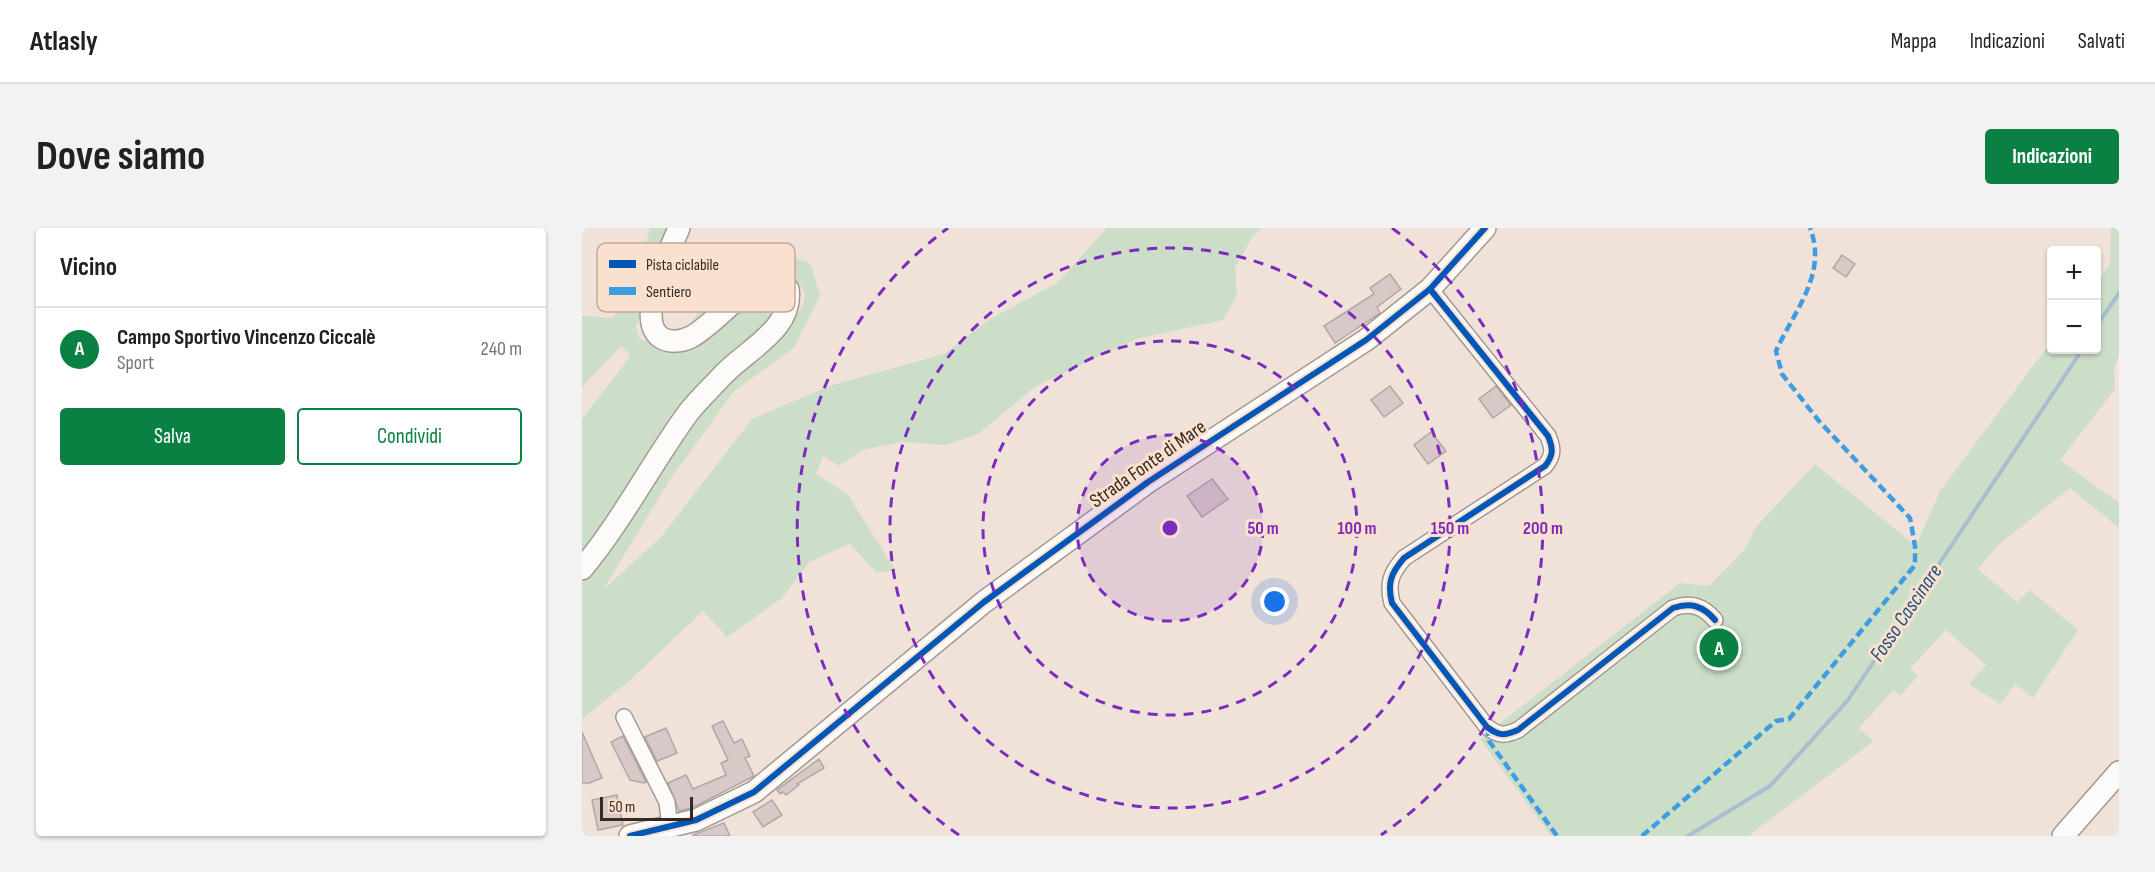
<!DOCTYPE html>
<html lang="it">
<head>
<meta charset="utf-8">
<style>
	body { margin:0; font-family:"Sofia Sans Condensed",sans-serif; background:#f2f2f2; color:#202124 }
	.controls { position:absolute; right:18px; top:18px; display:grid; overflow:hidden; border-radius:6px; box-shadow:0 2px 4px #0004 }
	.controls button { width:54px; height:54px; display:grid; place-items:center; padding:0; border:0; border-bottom:2px solid #e0e0e0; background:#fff; color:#202124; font:30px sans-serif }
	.scale { position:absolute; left:18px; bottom:15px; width:93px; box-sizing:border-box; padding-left:6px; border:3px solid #342a23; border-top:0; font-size:16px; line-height:21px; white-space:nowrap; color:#342a23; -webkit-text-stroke:4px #fae1ce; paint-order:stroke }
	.you { position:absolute; left:693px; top:374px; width:21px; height:21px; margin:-15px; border:4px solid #fff; border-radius:50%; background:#1a73e8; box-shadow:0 0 0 9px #1a73e833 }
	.badge { display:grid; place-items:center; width:39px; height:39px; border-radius:50%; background:#0b8043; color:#fff; font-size:20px; font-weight:700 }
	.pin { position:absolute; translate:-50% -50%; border:3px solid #fff; box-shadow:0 2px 6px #0006 }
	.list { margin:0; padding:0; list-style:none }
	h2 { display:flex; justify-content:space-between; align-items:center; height:78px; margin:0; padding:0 24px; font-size:26px }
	h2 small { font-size:20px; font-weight:400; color:#757577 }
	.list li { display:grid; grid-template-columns:39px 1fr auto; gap:18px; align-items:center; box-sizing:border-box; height:84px; padding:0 24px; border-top:2px solid #e0e0e0 }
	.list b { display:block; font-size:22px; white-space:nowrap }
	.list p { margin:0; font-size:20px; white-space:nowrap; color:#757577 }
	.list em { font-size:20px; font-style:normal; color:#757577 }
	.actions { display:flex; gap:12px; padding:18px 24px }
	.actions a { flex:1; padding:14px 0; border:2px solid #0b8043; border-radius:6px; text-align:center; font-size:21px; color:#0b8043 }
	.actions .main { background:#0b8043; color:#fff }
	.map { position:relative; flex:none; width:1537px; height:608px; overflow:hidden; border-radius:6px }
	header { display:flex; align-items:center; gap:36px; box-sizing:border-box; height:84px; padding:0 30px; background:#fff; border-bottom:2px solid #e0e0e0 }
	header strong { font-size:28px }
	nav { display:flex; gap:33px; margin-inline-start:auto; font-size:21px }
	.intro { display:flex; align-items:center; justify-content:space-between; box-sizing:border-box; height:144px; padding:0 36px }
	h1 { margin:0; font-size:42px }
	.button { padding:15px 27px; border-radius:6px; background:#0b8043; color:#fff; font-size:21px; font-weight:700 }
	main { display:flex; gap:36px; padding:0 36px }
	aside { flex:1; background:#fff; border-radius:6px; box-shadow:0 2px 4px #0004 }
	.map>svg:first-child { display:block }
</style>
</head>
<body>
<header>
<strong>Atlasly</strong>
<nav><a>Mappa</a><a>Indicazioni</a><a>Salvati</a></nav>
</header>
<div class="intro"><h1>Dove siamo</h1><a class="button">Indicazioni</a></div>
<main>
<aside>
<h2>Vicino<small></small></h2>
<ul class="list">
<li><span class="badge">A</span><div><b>Campo Sportivo Vincenzo Ciccalè</b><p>Sport</p></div><em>240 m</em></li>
</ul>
<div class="actions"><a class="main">Salva</a><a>Condividi</a></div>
</aside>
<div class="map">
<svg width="1537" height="608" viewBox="0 0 1537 608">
	<rect width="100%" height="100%" fill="#f0e2d8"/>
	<g fill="#ccdec8">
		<polygon points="68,0 90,0 54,99 57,110 77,119 177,64 189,63 198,68 200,78 0,328 0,191 48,129 45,122 38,119 0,159 0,88 31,90 61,28"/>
		<path d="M525,0H679L671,8L653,39L655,67L641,92L554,111L454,158L396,206L364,217L321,214L280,222L257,238L241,228L234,246L266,267L314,343L294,344L268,316L227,334L200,370L145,409L121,383L45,455L0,491V355L15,338L126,175L211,92L221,77L223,65L210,45C165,36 135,75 105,102C131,58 153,47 198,25L228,35L238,67L212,120L152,163L87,253L21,362L79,309L170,191L250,157L362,126L408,91L475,55Z"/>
		<polygon points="1529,0 1537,0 1537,127 1532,140 1533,161 1478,232 1537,275 1537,300 1488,260 1416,317 1396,341 1435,374 1448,362 1496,402 1451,470 1433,456 1418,476 1387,456 1404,437 1364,402 1328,441 1336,448 1318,468 1311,462 1277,500 1292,513 1166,608 969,608 898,511 1098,355 1127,358 1164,320 1173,300 1233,236 1334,318 1358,263 1469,114 1470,122 1514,122 1515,54 1528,36"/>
	</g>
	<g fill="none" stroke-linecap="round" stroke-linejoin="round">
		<g stroke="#a9bdd3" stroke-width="4">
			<polyline points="1514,99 1537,65"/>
			<polyline points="1106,608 1188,558 1266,472 1500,122"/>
		</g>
	</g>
	<g fill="#d8c8c8" stroke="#b2a7a5" stroke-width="1.5">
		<polygon points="1260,27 1273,36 1264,49 1251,40"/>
		<polygon points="808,46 819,61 795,79 798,85 753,115 742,98 792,66 788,60"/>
		<polygon points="808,158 821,175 802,189 789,172"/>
		<polygon points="914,158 929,177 911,190 897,171"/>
		<polygon points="849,204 864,223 846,236 832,217"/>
		<polygon points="630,251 646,271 620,289 605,268"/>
		<polygon points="141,493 152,515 160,511 168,528 163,530 172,548 110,580 97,583 86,555 104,547 111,561 144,547 139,535 146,532 130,498"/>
		<polygon points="84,500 95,525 75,533 63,509"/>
		<polygon points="0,504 20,550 7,555 0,555"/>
		<polygon points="41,508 64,554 62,555 48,552 29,514"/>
		<polygon points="237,531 242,540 215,556 217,557 204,567 201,564 198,566 195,562"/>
		<polygon points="35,567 41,597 16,602 10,572"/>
		<polygon points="190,572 200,587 181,599 171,584"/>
		<polygon points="142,595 148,608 111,608 111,607"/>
	</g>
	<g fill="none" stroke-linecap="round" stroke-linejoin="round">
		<defs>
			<g id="street">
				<path d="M848,61L966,208C971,220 972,227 963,238L822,330C809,345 805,355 810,375L905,499C917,508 922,508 936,502L1091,380C1109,374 1121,378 1133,392"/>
				<polyline points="42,489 85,574 88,600"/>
			</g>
			<g id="secondary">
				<path d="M0,341C40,293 69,236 106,185C116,172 129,160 140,148C164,122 212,101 206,61L197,53H182L169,58C153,72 126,100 109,109C99,114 86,115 78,109C53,90 88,23 97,0"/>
				<polyline points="48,608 114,592 172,564 402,374 566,254 784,112 848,61 903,0"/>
				<polyline points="1481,608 1537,544"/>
			</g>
		</defs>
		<use href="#street" stroke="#a49992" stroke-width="18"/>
		<use href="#secondary" stroke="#a49992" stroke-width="24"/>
		<use href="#street" stroke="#fdfbf9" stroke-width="15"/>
		<use href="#secondary" stroke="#fdfbf9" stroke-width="21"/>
		<g stroke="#3e9ce0" stroke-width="4.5" stroke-dasharray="9 4.5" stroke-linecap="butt">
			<polyline points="905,499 907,513 975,608"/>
			<path d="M1060,608L1194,493L1207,491L1333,337V318L1328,290L1237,193L1200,146L1194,123C1212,83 1246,46 1228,0"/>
		</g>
		<defs>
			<g id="cycleway">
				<path d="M848,61L966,208C971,220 972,227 963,238L822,330C809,345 805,355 810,375L905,499C917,508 922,508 936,502L1091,380C1109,374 1121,378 1133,392"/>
				<polyline points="48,608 114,592 172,564 402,374 566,254 784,112 848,61 903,0"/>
			</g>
		</defs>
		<use href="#cycleway" stroke="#fae1ce" stroke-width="10"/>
		<use href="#cycleway" stroke="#0057b8" stroke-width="6"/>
	</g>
	<circle cx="588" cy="300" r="93" fill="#7b2cbf" fill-opacity=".12"/>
	<g fill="none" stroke="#7b2cbf" stroke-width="3" stroke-dasharray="10 8">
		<circle cx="588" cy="300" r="93"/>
		<circle cx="588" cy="300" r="187"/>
		<circle cx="588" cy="300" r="280"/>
		<path d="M377 607A373 373 0 0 1 366 0M810 0A373 373 0 0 1 799 607"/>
	</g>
	<g text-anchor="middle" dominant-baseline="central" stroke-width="6" stroke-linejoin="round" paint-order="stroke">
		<g font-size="20" fill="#342a23" stroke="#fae1ce">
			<text transform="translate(566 236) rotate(-35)">Strada Fonte di Mare</text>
		</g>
		<g font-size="21" font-style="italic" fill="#1f4f7f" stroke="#fae1ce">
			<text transform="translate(1324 385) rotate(-56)">Fosso Cascinare</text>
		</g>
	</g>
	<rect x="15" y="15" width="198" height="69" rx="9" fill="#fae1ce" stroke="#bfaa9b" stroke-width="1.5"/>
	<rect x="27" y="32" width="27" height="8" fill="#0057b8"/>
	<rect x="27" y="59" width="27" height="8" fill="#3e9ce0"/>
	<g font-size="16" fill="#342a23">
		<text x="64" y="42">Pista ciclabile</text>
		<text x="64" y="69">Sentiero</text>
	</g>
	<circle cx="588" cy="300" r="9" fill="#7b2cbf" stroke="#fae1ce" stroke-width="3"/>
	<g font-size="18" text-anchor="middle" font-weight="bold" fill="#7b2cbf" stroke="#fae1ce" stroke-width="6" stroke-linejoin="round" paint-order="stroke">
		<text x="681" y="306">50 m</text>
		<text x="775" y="306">100 m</text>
		<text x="868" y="306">150 m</text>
		<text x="961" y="306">200 m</text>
	</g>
</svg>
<div class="controls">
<button>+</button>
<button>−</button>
</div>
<div class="scale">50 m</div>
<div class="you"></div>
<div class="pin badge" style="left:1137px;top:420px">A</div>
</div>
</main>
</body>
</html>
